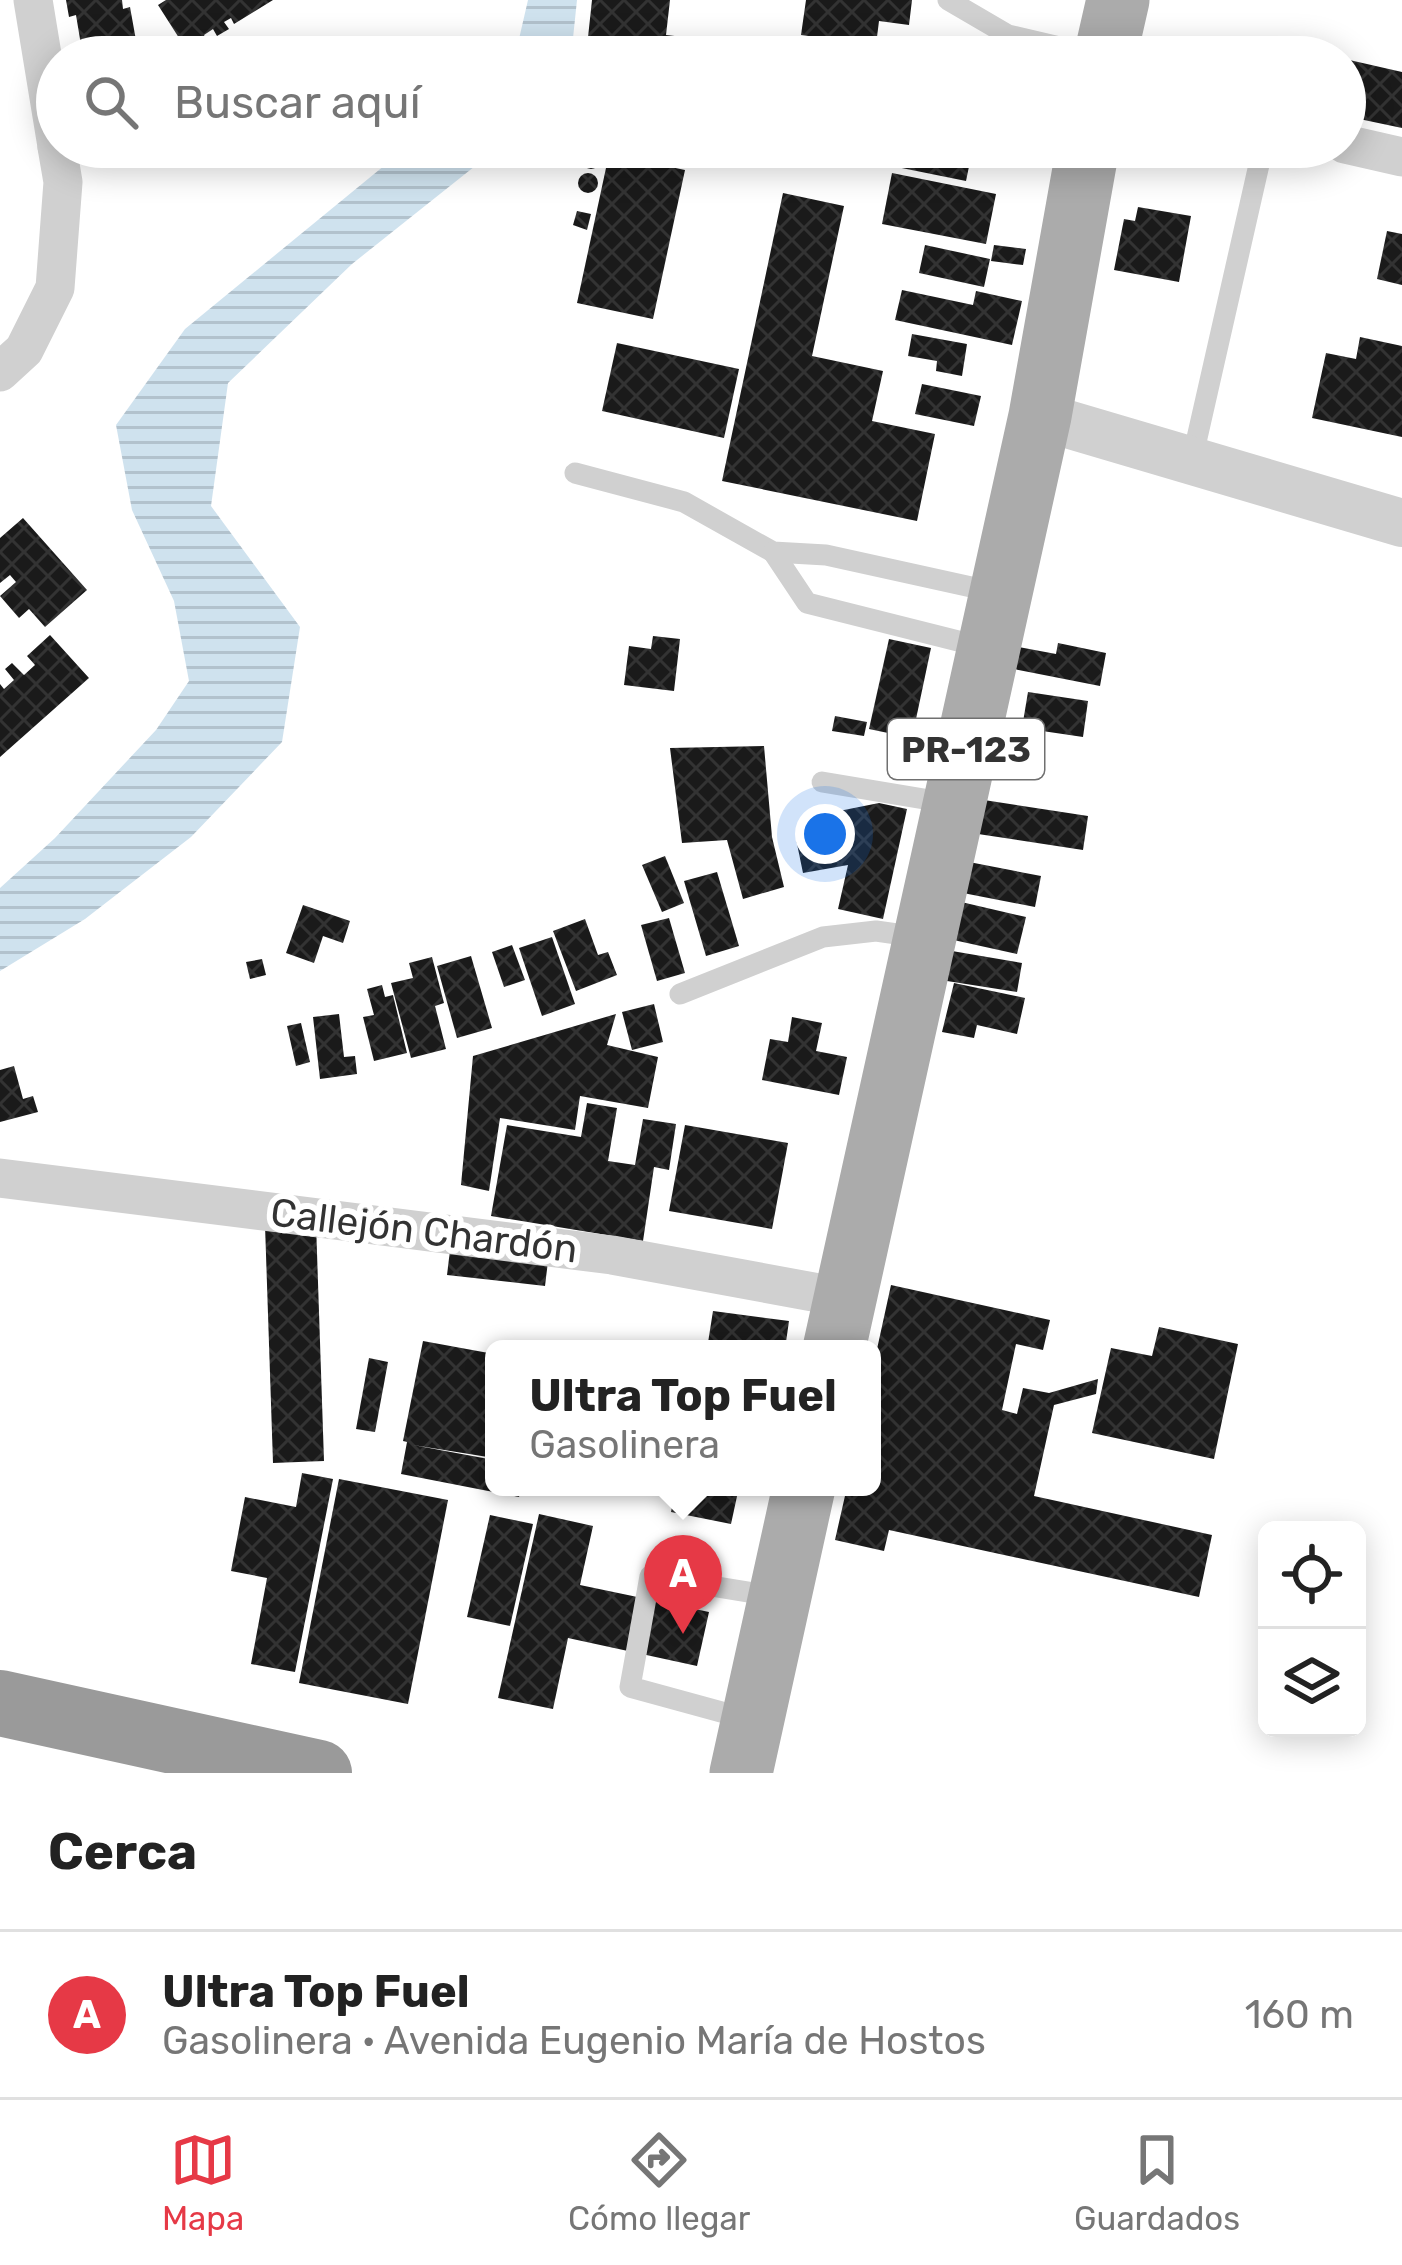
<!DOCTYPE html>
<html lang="es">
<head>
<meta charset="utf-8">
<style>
	body { margin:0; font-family:Rubik,sans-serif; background:#f2f2f2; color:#222 }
	.controls { position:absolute; right:36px; bottom:36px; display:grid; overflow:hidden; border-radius:18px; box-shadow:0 6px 30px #0003 }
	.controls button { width:108px; height:108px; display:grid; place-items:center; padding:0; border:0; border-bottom:3px solid #e0e0e0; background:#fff; color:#222; font:60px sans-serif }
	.you { position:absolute; left:825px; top:834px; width:42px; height:42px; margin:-30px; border:9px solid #fff; border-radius:50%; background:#1a73e8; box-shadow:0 0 0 18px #1a73e833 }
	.badge { display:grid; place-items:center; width:78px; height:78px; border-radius:50%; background:#e63946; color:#fff; font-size:39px; font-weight:700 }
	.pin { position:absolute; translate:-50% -99px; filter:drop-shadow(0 3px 6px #0008) }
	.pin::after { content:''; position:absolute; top:63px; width:42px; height:36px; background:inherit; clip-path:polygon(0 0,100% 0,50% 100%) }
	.popup { position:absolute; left:485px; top:1340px; width:396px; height:156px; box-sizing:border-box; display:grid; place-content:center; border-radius:18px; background:#fff; filter:drop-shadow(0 3px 9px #0005); font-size:39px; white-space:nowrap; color:#767676 }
	.popup b { font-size:45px; color:#222 }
	.popup::after { content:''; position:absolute; left:50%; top:100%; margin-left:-24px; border:24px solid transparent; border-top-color:#fff }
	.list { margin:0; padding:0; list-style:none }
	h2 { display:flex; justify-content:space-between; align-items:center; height:156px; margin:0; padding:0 48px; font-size:51px }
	h2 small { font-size:39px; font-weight:400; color:#767676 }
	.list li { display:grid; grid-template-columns:78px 1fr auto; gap:36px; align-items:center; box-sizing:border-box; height:168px; padding:0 48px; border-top:3px solid #e0e0e0 }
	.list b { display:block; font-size:45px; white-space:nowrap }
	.list p { margin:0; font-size:39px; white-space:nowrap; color:#767676 }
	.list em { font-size:39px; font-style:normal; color:#767676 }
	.icon { flex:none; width:66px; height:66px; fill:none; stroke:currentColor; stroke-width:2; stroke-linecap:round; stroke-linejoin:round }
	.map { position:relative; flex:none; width:1402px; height:1773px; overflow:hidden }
	.search { position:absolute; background:#fff; box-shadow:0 6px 30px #0003; left:36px; right:36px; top:36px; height:132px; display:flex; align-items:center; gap:30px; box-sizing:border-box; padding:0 42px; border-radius:66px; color:#767676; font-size:45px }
	.sheet { height:324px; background:#fff }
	nav { display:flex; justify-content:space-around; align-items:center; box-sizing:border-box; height:168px; border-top:3px solid #e0e0e0; background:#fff; font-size:33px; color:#767676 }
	nav a { display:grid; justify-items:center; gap:6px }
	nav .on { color:#e63946 }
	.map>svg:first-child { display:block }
</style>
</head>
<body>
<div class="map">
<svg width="1402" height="1773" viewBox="0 0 1402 1773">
	<defs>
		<pattern id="water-rules" width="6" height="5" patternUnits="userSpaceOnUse" patternTransform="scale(3)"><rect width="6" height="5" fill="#cfe2ee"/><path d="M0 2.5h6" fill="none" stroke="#b2c2cd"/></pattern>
		<pattern id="building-cross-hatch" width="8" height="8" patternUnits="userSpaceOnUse" patternTransform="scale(3)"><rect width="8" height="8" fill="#1a1a1a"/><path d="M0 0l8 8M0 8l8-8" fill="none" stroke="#333"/></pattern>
	</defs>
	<rect width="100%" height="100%" fill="#fff"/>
	<g fill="url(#water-rules)">
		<polygon points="528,0 577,0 571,57 500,57 519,39"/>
		<polygon points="407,147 499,147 352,264 228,383 211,506 300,627 282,742 191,837 85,919 0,971 0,888 55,838 156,730 189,681 174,601 132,510 116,425 185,329"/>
	</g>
	<g fill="url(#building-cross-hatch)">
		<polygon points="66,0 122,0 123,9 130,7 139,57 83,57 76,15 69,17"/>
		<polygon points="166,0 273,0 234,24 231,18 224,22 229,29 217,36 213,29 204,35 207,41 188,52 158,5"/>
		<polygon points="592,0 670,0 666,35 788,49 787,57 586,56"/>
		<polygon points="806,0 912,0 909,25 879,21 876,45 801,35"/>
		<polygon points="793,37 902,54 902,57 789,57"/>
		<polygon points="1345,59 1402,72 1402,128 1345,116"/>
		<polygon points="880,147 973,147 966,181 877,163"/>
		<circle cx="591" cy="160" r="9"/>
		<polygon points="609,154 685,170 653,319 577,303"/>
		<polygon points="892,173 996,194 986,244 882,224"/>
		<circle cx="588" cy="183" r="10"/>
		<polygon points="783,193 844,206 812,356 883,371 872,421 935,434 917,521 722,481"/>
		<polygon points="1138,207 1191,216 1179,282 1114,270 1124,219 1135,221"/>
		<polygon points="577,211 591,214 587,230 573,225"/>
		<polygon points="1387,231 1402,234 1402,285 1377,279"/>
		<polygon points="925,245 990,259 984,287 919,273"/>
		<polygon points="994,245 1026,249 1023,265 991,261"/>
		<polygon points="902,290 973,305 976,291 1022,301 1012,345 895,320"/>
		<polygon points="912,334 967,344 962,376 936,371 937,361 908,356"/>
		<polygon points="1360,337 1402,346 1402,437 1312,418 1326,353 1356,359"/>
		<polygon points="617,343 739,369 724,438 602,411"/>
		<polygon points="922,384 981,396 974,426 915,414"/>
		<polygon points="23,518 87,590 45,627 29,609 19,618 0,596 16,582 10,575 0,583 0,538"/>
		<polygon points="50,635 89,678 0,757 0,684 4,689 14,680 5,669 12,663 24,675 35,665 27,656"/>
		<polygon points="653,636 680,639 674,691 624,685 629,646 651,649"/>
		<polygon points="889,639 931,648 912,738 869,729"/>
		<polygon points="1058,643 1106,653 1100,686 1009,668 1014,646 1056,654"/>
		<polygon points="1028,692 1088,701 1083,737 1022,728"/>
		<polygon points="835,716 867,722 864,736 832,731"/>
		<polygon points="764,746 772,837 784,887 743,899 727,840 682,843 670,748"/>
		<polygon points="984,800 1088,816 1083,850 978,834"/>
		<polygon points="879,803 907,809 883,919 838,909 848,865 803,873 796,839 813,835 809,817"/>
		<polygon points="665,856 684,903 662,912 642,865"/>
		<polygon points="969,862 1041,876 1035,907 963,893"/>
		<polygon points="717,872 739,946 706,956 684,881"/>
		<polygon points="957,901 1026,917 1017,954 949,939"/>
		<polygon points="303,905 350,921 343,943 323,936 314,963 286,953"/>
		<polygon points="669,918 685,973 657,981 641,925"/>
		<polygon points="585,919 598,955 608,952 617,975 576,991 553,931"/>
		<polygon points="552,937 575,1004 542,1016 519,948"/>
		<polygon points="512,945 525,980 504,987 492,952"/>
		<polygon points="952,951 1022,963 1017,992 947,981"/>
		<polygon points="471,956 492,1028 457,1038 437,966"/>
		<polygon points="432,957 444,1003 435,1006 446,1049 411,1058 391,983 413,978 409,963"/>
		<polygon points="262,959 266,975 250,979 246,962"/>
		<polygon points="954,983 1025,998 1017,1034 977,1025 974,1038 942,1032"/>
		<polygon points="382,985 385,997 393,995 407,1053 374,1061 363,1017 374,1015 367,989"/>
		<polygon points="654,1004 663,1042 632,1050 622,1012"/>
		<polygon points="339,1014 344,1057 355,1056 357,1074 320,1079 313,1017"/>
		<polygon points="616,1014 607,1045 658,1057 648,1108 580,1096 575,1130 500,1118 489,1191 461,1185 473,1056"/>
		<polygon points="792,1017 822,1023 816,1051 847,1057 839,1095 762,1080 770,1039 788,1042"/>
		<polygon points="301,1023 310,1062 296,1066 287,1026"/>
		<polygon points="14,1066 23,1099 33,1096 38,1112 0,1122 0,1070"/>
		<polygon points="587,1103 617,1108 608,1161 635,1165 643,1119 676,1124 669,1170 654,1167 643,1241 491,1216 507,1125 581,1137"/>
		<polygon points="685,1125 788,1143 772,1229 669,1211"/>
		<polygon points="316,1223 324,1461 273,1463 265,1225"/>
		<polygon points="451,1242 549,1253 545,1286 447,1275"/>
		<polygon points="891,1285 1050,1320 1043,1350 1016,1344 1002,1410 1017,1414 1023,1388 1049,1393 1098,1379 1096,1394 1054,1405 1034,1496 1212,1535 1199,1597 889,1530 884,1551 835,1540 847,1487 872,1487 872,1372"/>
		<polygon points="713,1311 789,1321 785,1349 707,1349"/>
		<polygon points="1159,1327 1238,1344 1214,1459 1092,1433 1111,1348 1152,1356"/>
		<polygon points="423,1341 494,1354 494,1458 413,1445 494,1460 494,1487 522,1487 519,1497 401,1474 407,1442 403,1441"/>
		<polygon points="369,1358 388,1362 375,1432 356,1429"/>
		<polygon points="302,1473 333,1479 295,1672 251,1664 267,1578 231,1571 245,1497 296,1507"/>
		<polygon points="339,1479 448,1500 408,1704 299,1683"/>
		<polygon points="676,1487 739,1487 731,1524 671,1512"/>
		<polygon points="539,1514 593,1526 580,1585 709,1612 697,1666 568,1638 553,1709 498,1698"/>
		<polygon points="490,1515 533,1524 510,1626 467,1617"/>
	</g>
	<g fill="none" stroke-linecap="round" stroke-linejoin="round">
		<g stroke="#d0d0d0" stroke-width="21">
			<polyline points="948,0 1008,35 1098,56"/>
			<polyline points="1192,460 1263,147"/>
			<polyline points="575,473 684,502 773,552 826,555 994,592"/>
			<polyline points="773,552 807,603 986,648"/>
			<polyline points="822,782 948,803"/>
			<polyline points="680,994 823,937 876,931 918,937"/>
			<polyline points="747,1719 630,1687 650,1576 773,1596"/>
		</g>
		<g stroke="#d0d0d0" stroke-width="39">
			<polyline points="33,0 57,146"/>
			<polyline points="1345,144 1402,157"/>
			<polyline points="0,372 24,350 55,288 63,182 57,147"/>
			<polyline points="0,1178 612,1255 846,1298"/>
		</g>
		<polyline stroke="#d0d0d0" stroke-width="48" points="1040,416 1402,523"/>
		<g stroke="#ababab" stroke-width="63">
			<polyline points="1105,57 1118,0"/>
			<polyline points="834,1349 1040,416 1088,147"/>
			<polyline points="741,1773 804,1487"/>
		</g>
		<polyline stroke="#9a9a9a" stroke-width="66" points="0,1703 319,1773"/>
	</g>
	<g text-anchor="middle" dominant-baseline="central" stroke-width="12" stroke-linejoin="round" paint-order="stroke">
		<rect fill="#fff" stroke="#707070" stroke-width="3" x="888" y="719" width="156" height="60" rx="9"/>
		<g font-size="36" font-weight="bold" fill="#333">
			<text x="966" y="749">PR-123</text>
		</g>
		<g font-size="39" fill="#333" stroke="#fff">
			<text transform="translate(424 1231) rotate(7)">Callejón Chardón</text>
		</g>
	</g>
</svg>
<div class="controls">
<button><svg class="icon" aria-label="locate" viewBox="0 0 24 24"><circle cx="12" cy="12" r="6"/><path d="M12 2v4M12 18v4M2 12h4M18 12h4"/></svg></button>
<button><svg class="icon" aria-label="layers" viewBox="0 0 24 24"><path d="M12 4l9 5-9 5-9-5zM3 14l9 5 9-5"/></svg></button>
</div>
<div class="you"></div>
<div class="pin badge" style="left:683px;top:1634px">A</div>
<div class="popup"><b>Ultra Top Fuel</b>Gasolinera</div>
<div class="search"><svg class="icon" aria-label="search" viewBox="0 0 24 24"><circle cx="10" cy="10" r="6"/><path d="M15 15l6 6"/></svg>Buscar aquí</div>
</div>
<section class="sheet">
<h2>Cerca<small></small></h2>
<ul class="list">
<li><span class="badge">A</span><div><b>Ultra Top Fuel</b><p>Gasolinera · Avenida Eugenio María de Hostos</p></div><em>160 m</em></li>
</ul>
</section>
<nav>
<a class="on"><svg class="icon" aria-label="map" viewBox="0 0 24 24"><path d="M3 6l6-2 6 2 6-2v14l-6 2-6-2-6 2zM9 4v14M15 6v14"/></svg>Mapa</a>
<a><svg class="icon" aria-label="directions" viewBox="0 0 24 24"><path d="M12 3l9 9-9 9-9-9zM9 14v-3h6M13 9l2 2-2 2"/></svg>Cómo llegar</a>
<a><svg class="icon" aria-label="saved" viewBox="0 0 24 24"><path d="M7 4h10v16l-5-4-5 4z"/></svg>Guardados</a>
</nav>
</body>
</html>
